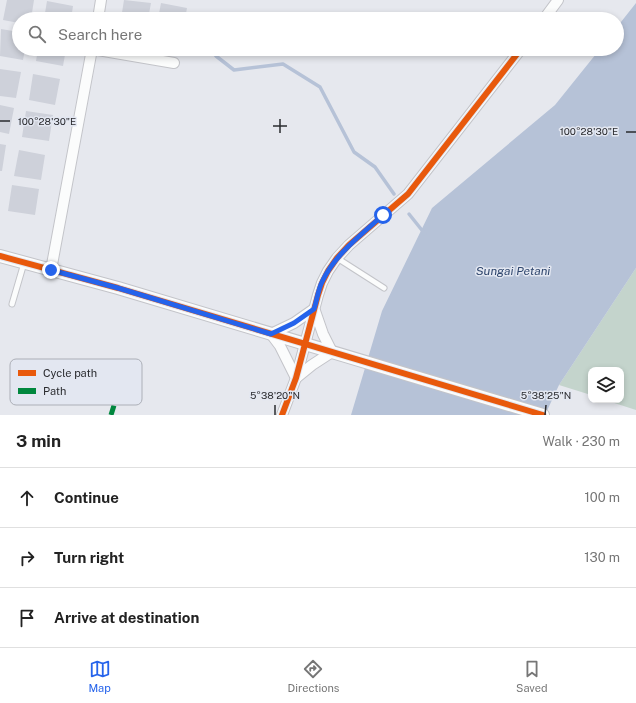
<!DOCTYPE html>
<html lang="en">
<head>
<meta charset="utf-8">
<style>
	body { margin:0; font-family:"Public Sans",sans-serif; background:#f2f2f2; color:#222 }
	.controls { position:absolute; right:12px; bottom:12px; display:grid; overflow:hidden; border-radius:8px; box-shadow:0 2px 6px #0003 }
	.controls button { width:36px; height:36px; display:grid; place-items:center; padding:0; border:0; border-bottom:1px solid #e0e0e0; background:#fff; color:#222; font:20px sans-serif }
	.stop { position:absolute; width:12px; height:12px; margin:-9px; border:3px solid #2563eb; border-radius:50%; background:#fff }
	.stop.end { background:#2563eb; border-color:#fff; box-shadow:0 1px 4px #0008 }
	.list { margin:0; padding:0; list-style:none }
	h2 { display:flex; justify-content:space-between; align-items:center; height:52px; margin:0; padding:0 16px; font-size:17px }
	h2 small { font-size:13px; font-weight:400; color:#767676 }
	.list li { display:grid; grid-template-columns:26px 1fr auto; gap:12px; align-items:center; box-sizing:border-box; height:60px; padding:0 16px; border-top:1px solid #e0e0e0 }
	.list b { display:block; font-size:15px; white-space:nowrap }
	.list em { font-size:13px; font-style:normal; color:#767676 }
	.icon { flex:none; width:22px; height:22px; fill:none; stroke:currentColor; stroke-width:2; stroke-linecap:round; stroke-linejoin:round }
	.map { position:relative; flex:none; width:636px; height:415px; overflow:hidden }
	.search { position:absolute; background:#fff; box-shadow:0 2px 6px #0003; left:12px; right:12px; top:12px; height:44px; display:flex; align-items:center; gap:10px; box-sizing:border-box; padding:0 14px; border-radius:22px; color:#767676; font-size:15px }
	.sheet { height:232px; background:#fff }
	nav { display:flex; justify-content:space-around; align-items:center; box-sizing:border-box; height:56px; border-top:1px solid #e0e0e0; background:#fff; font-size:11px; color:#767676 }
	nav a { display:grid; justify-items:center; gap:2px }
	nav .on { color:#2563eb }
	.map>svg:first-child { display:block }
</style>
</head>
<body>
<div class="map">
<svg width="636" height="415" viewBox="0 0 636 415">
	<rect width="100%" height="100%" fill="#e6e8ee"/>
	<polygon fill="#c4d4cc" points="636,268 636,410 605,400 621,400 621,370 591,370 591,395 559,385"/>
	<polygon fill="#b6c2d7" points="636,3 636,268 559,385 545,415 351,415 382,311 432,208 555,105 600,49 617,49 617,27"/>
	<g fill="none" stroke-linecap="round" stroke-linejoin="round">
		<g stroke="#b6c2d7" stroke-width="3.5">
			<polyline points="216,56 234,70 283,64 320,87 354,152 375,167 394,194"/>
			<polyline points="409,214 425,234"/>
		</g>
	</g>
	<g fill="#ced1da">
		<polygon points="7,0 34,0 31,19 19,19 19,23 3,20"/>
		<polygon points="124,0 151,3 148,19 121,19"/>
		<polygon points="47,1 73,6 71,19 44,19"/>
		<polygon points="161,3 187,8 185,19 158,19"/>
		<polygon points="1,29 19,32 19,49 25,49 23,60 0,56"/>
		<polygon points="38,49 66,49 63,66 36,61"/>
		<polygon points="0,69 21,72 16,98 0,96"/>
		<polygon points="33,74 60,79 55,105 29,100"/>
		<polygon points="0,105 14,108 9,134 0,132"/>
		<polygon points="26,111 53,115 49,141 22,137"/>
		<polygon points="0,144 6,145 2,171 0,171"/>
		<polygon points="19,150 45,155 41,180 14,176"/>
		<polygon points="12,185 39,189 35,215 8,211"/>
	</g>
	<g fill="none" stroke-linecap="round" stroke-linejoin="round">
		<defs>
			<g id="service">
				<polyline points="337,258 384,288"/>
				<polyline points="12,304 24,263"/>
			</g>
			<g id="minor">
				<polyline points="98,19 101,0"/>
				<polyline points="544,19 558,0"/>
				<polyline points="92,49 174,63"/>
				<polyline points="51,270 92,49"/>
				<polyline points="296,378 280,346 271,334 294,323 314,309"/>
				<polyline points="296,378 312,365 332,352 323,334 315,311"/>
				<polyline points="282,415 296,378 318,295 322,283 328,271 337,258 349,245 408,194 521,49"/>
			</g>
			<polyline id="tertiary" points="0,256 118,288 543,415"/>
		</defs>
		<use href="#service" stroke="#c3c4c9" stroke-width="7"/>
		<use href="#minor" stroke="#c3c4c9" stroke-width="12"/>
		<use href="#tertiary" stroke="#c3c4c9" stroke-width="14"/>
		<use href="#service" stroke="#fbfcfc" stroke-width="5"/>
		<use href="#minor" stroke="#fbfcfc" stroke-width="10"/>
		<use href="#tertiary" stroke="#fbfcfc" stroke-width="12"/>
		<polyline stroke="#00873e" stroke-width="5" stroke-dasharray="10 5" stroke-linecap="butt" points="111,415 115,402"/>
		<defs>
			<g id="cycleway">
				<polyline points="0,256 118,288 543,415"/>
				<polyline points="282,415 296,378 318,295 322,283 328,271 337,258 349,245 408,194 521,49"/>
			</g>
		</defs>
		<use href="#cycleway" stroke="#e3e7f1" stroke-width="8"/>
		<use href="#cycleway" stroke="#e8590c" stroke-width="6"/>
	</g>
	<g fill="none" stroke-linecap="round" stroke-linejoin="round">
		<path stroke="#2563eb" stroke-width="5" d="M51,270L118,288L271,334L294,323L314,309C317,300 318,290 322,282C335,254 361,235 383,215"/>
	</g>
	<path fill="none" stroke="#2a2b2f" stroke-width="1.5" d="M0,121H10M273,126H287M626,132H636M280,133V119M275,415V405M545,415L546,405"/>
	<g text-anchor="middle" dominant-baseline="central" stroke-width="3" stroke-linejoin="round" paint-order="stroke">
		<g font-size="12" font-style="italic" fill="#2f466d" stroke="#e3e7f1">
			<text x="513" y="271">Sungai Petani</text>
		</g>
	</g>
	<rect x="10" y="359" width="132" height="46" rx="6" fill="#e3e7f1" stroke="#acafb7" stroke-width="1"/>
	<rect x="18" y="370" width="18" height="6" fill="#e8590c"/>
	<rect x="18" y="388" width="18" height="6" fill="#00873e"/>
	<g font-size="11" fill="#2a2b2f">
		<text x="43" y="377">Cycle path</text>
		<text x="43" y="395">Path</text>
	</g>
	<g font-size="10" text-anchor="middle" fill="#2a2b2f" stroke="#e3e7f1" stroke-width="3" stroke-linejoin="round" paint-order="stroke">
		<text x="47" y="125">100°28'30"E</text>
		<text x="589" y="135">100°28'30"E</text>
		<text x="275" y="399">5°38'20"N</text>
		<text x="546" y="399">5°38'25"N</text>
	</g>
</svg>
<div class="controls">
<button><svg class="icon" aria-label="layers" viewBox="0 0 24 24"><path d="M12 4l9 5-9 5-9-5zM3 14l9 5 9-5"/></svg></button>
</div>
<div class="stop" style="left:383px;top:215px"></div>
<div class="stop end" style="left:51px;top:270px"></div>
<div class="search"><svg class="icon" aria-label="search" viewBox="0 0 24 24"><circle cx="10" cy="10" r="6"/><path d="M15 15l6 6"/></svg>Search here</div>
</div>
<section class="sheet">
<h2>3 min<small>Walk · 230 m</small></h2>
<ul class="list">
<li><svg class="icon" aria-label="ahead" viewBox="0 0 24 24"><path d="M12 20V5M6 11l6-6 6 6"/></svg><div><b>Continue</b></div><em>100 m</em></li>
<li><svg class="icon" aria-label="right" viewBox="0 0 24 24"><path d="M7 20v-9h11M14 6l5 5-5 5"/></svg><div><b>Turn right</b></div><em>130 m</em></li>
<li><svg class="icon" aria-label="arrive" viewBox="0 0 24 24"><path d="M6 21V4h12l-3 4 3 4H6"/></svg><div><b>Arrive at destination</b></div></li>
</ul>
</section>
<nav>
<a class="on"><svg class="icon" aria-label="map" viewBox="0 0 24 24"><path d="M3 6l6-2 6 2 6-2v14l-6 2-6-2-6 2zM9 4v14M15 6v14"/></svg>Map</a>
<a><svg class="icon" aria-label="directions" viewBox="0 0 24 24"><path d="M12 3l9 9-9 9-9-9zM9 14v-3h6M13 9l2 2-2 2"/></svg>Directions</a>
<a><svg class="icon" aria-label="saved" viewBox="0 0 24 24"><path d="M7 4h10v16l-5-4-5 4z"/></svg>Saved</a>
</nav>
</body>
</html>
